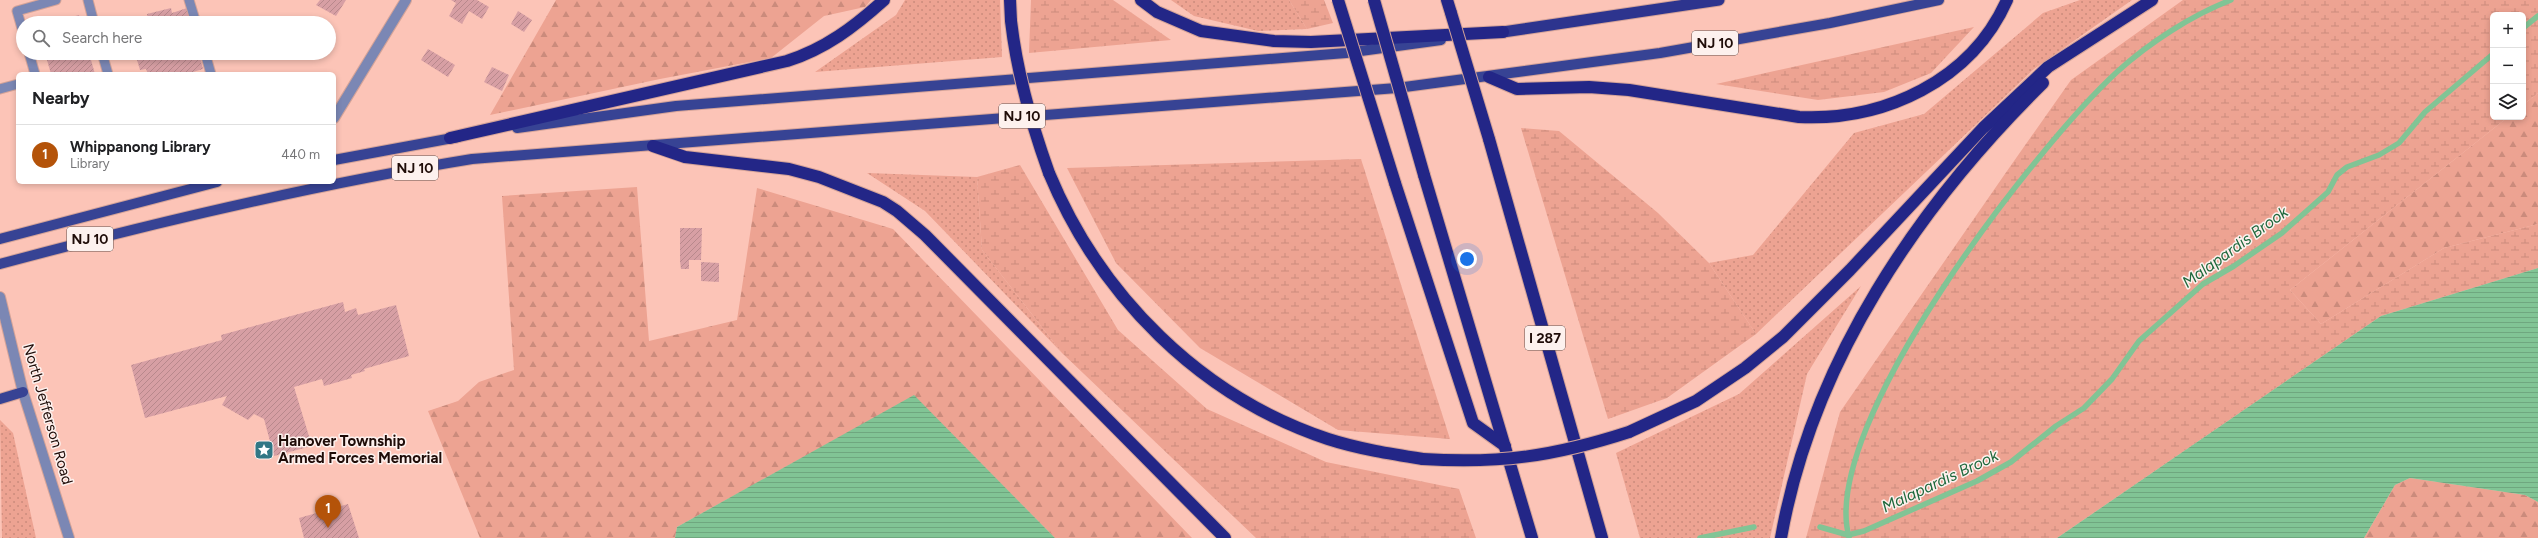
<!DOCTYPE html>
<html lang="en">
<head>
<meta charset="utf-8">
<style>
	body { margin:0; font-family:Figtree,sans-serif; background:#f6f6f6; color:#202124 }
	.controls { position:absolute; right:12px; top:12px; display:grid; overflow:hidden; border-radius:6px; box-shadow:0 2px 6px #0003 }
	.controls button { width:36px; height:36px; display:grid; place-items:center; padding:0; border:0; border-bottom:1px solid #e0e0e0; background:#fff; color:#202124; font:20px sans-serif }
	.you { position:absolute; left:1467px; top:259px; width:14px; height:14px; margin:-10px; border:3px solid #fff; border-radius:50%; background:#1a73e8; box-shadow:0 0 0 6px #1a73e833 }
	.badge { display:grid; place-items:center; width:26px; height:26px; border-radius:50%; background:#b45309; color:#fff; font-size:13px; font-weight:700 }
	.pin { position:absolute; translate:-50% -33px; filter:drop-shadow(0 1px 2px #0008) }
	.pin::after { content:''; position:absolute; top:21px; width:14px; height:12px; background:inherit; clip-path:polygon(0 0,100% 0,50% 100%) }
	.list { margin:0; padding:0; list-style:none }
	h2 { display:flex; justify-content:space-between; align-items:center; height:52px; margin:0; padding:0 16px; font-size:17px }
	h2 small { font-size:13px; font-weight:400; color:#757577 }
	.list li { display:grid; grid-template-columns:26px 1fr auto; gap:12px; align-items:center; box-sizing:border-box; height:60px; padding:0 16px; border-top:1px solid #e0e0e0 }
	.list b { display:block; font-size:15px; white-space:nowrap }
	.list p { margin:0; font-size:13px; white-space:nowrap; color:#757577 }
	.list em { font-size:13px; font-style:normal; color:#757577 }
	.icon { flex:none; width:22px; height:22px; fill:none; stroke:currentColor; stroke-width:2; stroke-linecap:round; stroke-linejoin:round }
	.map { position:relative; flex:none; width:2538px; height:538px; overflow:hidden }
	.search { position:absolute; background:#fff; box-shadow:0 2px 6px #0003; left:16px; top:16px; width:320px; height:44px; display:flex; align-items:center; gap:10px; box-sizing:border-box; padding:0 14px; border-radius:22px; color:#757577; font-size:15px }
	.panel { position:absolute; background:#fff; box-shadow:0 2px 6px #0003; left:16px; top:72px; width:320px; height:112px; border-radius:6px }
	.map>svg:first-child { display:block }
</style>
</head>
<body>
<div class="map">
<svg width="2538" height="538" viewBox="0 0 2538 538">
	<defs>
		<pattern id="grass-dots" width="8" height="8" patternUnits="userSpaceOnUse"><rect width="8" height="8" fill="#eda392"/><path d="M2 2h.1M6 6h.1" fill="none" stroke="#cb8b7c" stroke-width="1.8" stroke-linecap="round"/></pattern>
		<pattern id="forest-firs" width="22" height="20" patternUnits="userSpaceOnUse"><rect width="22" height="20" fill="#eda392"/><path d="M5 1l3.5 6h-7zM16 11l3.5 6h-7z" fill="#cb8b7c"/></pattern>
		<pattern id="wetland-marsh" width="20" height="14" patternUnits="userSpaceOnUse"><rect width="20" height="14" fill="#eda392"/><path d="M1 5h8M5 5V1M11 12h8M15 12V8" fill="none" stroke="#cb8b7c"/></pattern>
		<pattern id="water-rules" width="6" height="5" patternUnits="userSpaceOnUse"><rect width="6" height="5" fill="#81c495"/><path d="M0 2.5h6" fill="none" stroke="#6fa77f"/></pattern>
		<pattern id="building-hatch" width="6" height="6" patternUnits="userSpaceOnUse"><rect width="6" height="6" fill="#d79fa4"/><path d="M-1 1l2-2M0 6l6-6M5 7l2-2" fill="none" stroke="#b8888c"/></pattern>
	</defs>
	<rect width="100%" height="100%" fill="#fcc4b7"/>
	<g fill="url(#grass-dots)">
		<polygon points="905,0 1000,0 1002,57 815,72 896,15"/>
		<polygon points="1171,0 1289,0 1307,29 1258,31 1194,16"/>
		<polygon points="2080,0 2132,0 2034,69 1756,334 1709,263 1753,255 1854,133 1924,114 2043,13"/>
		<polygon points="867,173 977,177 982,250 1062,353 925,211"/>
		<polygon points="1861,286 1807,374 1770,538 1640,538 1616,453 1739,394"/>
		<polygon points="0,420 13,433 36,538 2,538"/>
	</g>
	<g fill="url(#forest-firs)">
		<polygon points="556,0 871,0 865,7 824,16 771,58 660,79 490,115"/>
		<polygon points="2538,93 2538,224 2444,248 2321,324 2290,290 2508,117 2523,117 2523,105"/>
		<polygon points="637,187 649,341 737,320 757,188 893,229 1192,538 1055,538 914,396 677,527 675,538 480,538 428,411 458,401 479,382 514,370 502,196"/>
		<polygon points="2410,478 2525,495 2538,502 2538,538 2364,538 2395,485"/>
	</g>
	<g fill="url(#wetland-marsh)">
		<polygon points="1031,0 1113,0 1171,40 1029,53"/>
		<polygon points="1289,0 1324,0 1333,23 1307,29"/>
		<polygon points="2183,0 2538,0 2538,93 2523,105 2523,15 2493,15 2493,117 2508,117 2290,290 2321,324 2444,248 2538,224 2538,268 2381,316 2057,538 1806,538 1840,412 2007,171 2071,80"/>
		<polygon points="1974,27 1931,73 1884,92 1818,100 1716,84"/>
		<polygon points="1521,128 1559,131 1658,213 1709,263 1756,334 1667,398 1608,419"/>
		<polygon points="1361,159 1450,439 1338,430 1200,348 1116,263 1067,168"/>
		<polygon points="1020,165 1118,330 1207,409 1326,462 1459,489 1476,538 1256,538 1062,353 982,250 977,177"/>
	</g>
	<g fill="url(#water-rules)">
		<polygon points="2538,268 2538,502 2525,495 2410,478 2395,485 2364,538 2057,538 2381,316"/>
		<polygon points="914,395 1055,538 675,538 677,527"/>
	</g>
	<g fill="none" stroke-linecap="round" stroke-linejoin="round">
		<g stroke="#81c495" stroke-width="5.5">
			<polyline points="2523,28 2538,16"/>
			<polyline points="1820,527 1848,535 1864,531 1977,481 2011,462 2056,426 2084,408 2112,379 2139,341 2203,284 2234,266 2282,233 2328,192 2337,175 2347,167 2379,155 2399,143 2425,112 2493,54"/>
			<path d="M1849,537C1818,426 2037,145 2118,71C2149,43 2192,15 2231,0"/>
			<polyline points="1700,538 1754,527"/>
		</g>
	</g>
	<g fill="url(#building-hatch)">
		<polygon points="320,0 346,0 336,16 316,5"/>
		<polygon points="451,0 477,0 489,7 482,19 469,11 462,24 449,16 456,3"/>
		<polygon points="171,8 172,13 187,8 191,23 135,23 148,19 147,14"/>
		<polygon points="518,11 532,20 524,32 511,24"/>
		<polygon points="79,15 81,23 50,23"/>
		<polygon points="428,49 455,65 448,77 421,60"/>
		<polygon points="45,53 89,53 95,74 51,74"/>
		<polygon points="135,53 199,53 203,69 186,74 148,74 146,69 140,70"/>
		<polygon points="492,67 509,75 502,91 484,82"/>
		<polygon points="680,228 702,228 701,260 689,260 689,269 681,269 680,261"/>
		<polygon points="701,262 719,263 719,282 701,281"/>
		<polygon points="343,302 345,312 356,308 358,315 396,305 409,356 364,369 365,371 351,375 352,378 324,386 322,379 294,387 312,446 274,456 264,419 254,414 248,420 222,405 227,396 145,418 131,365 222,340 221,335"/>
		<polygon points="348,504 359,538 304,538 299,518"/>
	</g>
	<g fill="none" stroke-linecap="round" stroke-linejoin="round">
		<defs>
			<g id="service">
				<polyline points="88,0 94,23"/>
				<polyline points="189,0 196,23"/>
				<polyline points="23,32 17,11 56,0"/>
				<polyline points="29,53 35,74"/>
				<polyline points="102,53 108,74"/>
				<polyline points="205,53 211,74"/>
				<polyline points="0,89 18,84"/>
			</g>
			<polyline id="minor" points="334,118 406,0"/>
			<polyline id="tertiary" points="0,297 23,392 69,538"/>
			<g id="primary">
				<polyline points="517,128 676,106 1346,53 1441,40"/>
				<polyline points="334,160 458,137"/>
				<polyline points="0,239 217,182"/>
				<path d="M0,264C156,222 312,185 472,159L1397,88L1660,53L1830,23L1939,0"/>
				<polyline points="0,399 23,392"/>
			</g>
			<polyline id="trunk" points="1503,32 1719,0"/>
			<g id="motorway">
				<polyline points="1010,0 1011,21"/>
				<polyline points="1141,0 1157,12 1201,31 1274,41 1311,42 1503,32"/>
				<polyline points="1447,0 1451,13"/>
				<path d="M1489,77L1517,89L1589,87L1629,90L1799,117C1884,121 1971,81 2007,0"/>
				<path d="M450,138L787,61C825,49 854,27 884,0"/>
				<polyline points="1489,139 1602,538"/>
				<polyline points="653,146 685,157 789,169 819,177 883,202 897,211 925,235 1225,538"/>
				<path d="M1049,173C1100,296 1201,397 1328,439C1359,449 1391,454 1423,459"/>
				<polyline points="1424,175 1532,538"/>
				<polyline points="1395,183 1473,423 1505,446"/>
				<polyline points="1629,432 1696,401 1745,368 1783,337 1850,270 1983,128 2048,67 2152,0"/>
				<path d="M1781,538C1812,362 1918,206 2043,83"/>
			</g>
		</defs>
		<use href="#service" stroke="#d4a398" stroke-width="11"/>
		<use href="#minor" stroke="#d4a398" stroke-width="12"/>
		<use href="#tertiary" stroke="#d4a398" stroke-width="12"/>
		<use href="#primary" stroke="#d4a398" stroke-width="12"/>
		<use href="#trunk" stroke="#d4a398" stroke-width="13"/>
		<use href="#motorway" stroke="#d4a398" stroke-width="14"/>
		<use href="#service" stroke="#7b87b4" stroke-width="9"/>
		<use href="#minor" stroke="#7b87b4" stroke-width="10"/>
		<use href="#tertiary" stroke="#7b87b4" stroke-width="10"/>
		<use href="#primary" stroke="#374394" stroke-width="10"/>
		<use href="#trunk" stroke="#2d348e" stroke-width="11"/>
		<use href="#motorway" stroke="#232687" stroke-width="12"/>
		<defs>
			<g id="motorway-bridge">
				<polyline points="1338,0 1395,183"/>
				<polyline points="1374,0 1424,175"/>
				<polyline points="1451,13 1489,139"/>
				<path d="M1011,21C1017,73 1031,123 1049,173"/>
				<path d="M1423,459C1500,464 1555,456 1629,432"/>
			</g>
		</defs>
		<use href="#motorway-bridge" stroke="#d4a398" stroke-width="14" stroke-linecap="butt"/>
		<use href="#motorway-bridge" stroke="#232687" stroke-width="12"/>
	</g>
	<defs>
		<symbol id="sight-square" viewBox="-11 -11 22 22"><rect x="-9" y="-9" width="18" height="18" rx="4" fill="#327785" stroke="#fdf1ee"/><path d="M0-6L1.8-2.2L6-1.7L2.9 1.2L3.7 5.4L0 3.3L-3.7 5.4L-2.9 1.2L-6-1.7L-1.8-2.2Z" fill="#fff"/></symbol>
	</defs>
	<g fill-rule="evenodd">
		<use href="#sight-square" x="253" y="439" width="22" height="22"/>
	</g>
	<g text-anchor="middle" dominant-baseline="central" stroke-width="3" stroke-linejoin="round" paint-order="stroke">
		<g fill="#fdf1ee" stroke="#62514d" stroke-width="1">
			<rect x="1692" y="31" width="46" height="24" rx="3"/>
			<rect x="999" y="104" width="46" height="24" rx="3"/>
			<rect x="392" y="156" width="46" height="24" rx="3"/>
			<rect x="67" y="227" width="46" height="24" rx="3"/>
			<rect x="1525" y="326" width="40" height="24" rx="3"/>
		</g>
		<g font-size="14" font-weight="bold" fill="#1f0c08">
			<text x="1715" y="43">NJ 10</text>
			<text x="1022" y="116">NJ 10</text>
			<text x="415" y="168">NJ 10</text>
			<text x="90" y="239">NJ 10</text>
			<text x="1545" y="338">I 287</text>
		</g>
		<g font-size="15" fill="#1f0c08" stroke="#fdf1ee">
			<text transform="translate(48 414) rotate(74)">North Jefferson Road</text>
		</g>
		<g font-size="15" font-weight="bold" fill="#1f0c08" stroke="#fdf1ee" text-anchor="start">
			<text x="278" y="441">Hanover Township<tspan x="278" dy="17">Armed Forces Memorial</tspan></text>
		</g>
		<g font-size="16" font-style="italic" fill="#1f683c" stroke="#fdf1ee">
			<text transform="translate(2235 247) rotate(-36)">Malapardis Brook</text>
			<text transform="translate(1940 481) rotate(-25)">Malapardis Brook</text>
		</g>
	</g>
</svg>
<div class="controls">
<button>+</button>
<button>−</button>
<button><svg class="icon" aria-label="layers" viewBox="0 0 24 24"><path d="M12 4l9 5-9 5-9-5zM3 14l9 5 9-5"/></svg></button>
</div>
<div class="you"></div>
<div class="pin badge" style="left:328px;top:528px">1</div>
<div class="search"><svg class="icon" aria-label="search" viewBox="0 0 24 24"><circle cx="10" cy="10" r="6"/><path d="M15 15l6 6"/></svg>Search here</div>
<section class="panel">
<h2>Nearby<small></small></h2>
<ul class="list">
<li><span class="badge">1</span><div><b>Whippanong Library</b><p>Library</p></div><em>440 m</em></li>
</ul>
</section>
</div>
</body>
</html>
